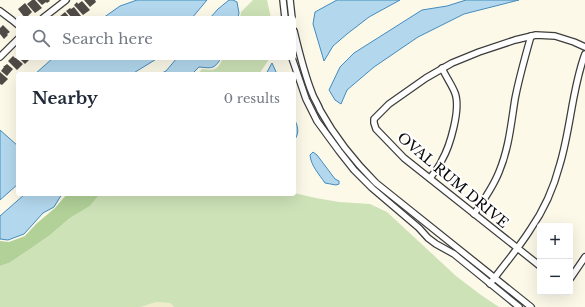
<!DOCTYPE html>
<html lang="en">
<head>
<meta charset="utf-8">
<style>
	body { margin:0; font-family:"Libre Baskerville",serif; background:#f6f6f7; color:#1f2937 }
	.controls { position:absolute; right:12px; bottom:12px; display:grid; overflow:hidden; border-radius:4px; box-shadow:0 4px 16px #0002 }
	.controls button { width:36px; height:36px; display:grid; place-items:center; padding:0; border:0; border-bottom:1px solid #e0e1e3; background:#fff; color:#1f2937; font:20px sans-serif }
	.list { margin:0; padding:0; list-style:none }
	h2 { display:flex; justify-content:space-between; align-items:center; height:52px; margin:0; padding:0 16px; font-size:17px }
	h2 small { font-size:13px; font-weight:400; color:#747a83 }
	.icon { flex:none; width:22px; height:22px; fill:none; stroke:currentColor; stroke-width:2; stroke-linecap:round; stroke-linejoin:round }
	.map { position:relative; flex:none; width:585px; height:307px; overflow:hidden }
	.search { position:absolute; background:#fff; box-shadow:0 4px 16px #0002; left:16px; top:16px; width:280px; height:44px; display:flex; align-items:center; gap:10px; box-sizing:border-box; padding:0 14px; border-radius:4px; color:#747a83; font-size:15px }
	.panel { position:absolute; background:#fff; box-shadow:0 4px 16px #0002; left:16px; top:72px; width:280px; height:124px; border-radius:4px }
	.map>svg:first-child { display:block }
</style>
</head>
<body>
<div class="map">
<svg width="585" height="307" viewBox="0 0 585 307">
	<rect width="100%" height="100%" fill="#fdf9e9"/>
	<polygon fill="#efeccc" points="156,302 170,303 174,307 141,307"/>
	<g fill="#cde2b7">
		<polygon points="253,0 267,0 271,18 240,18 241,12"/>
		<path d="M223,58H270L259,74H198L202,69C214,71 218,70 223,58Z"/>
		<polygon points="294,193 316,198 339,202 370,204 387,212 456,276 481,295 499,307 174,307 170,303 156,302 141,307 0,307 0,266 9,263 30,249 50,235 70,218 90,206 100,194 294,194"/>
	</g>
	<polygon fill="#b1d198" points="67,194 100,194 90,206 70,218 50,235 30,249 9,263 0,266 0,241 9,242 25,236 36,224 55,208"/>
	<g fill="#b3d8ee" stroke="#438bbd">
		<polygon points="137,0 207,0 192,18 103,18 120,6"/>
		<polygon points="229,0 233,0 237,2 239,13 238,18 210,18 218,9"/>
		<polygon points="337,0 400,0 369,17 347,34 333,46 324,61 313,24 315,12"/>
		<polygon points="466,0 519,0 464,14 418,37 374,67 347,90 341,104 335,100 329,90 340,67 354,53 422,10 447,6"/>
		<polygon points="53,58 158,58 132,74 35,74"/>
		<path d="M177,58H221C214,70 211,68 199,67L192,74H160L166,71Z"/>
		<polygon points="272,63 277,74 266,74"/>
		<path d="M294,118C298,127 300,132 294,141Z"/>
		<polygon points="0,130 18,146 18,184 0,200"/>
		<path d="M313,152L317,155L335,179L339,181V184L336,185L325,183C319,174 311,166 310,155Z"/>
		<polygon points="25,194 62,194 54,207 43,213 24,234 8,240 0,239 0,216"/>
	</g>
	<g fill="#514b47">
		<polygon points="32,0 35,0 42,8 35,13 27,4"/>
		<polygon points="37,0 49,0 50,1 47,3 46,2 42,5"/>
		<polygon points="84,0 95,0 96,2 90,7"/>
		<polygon points="82,1 90,10 83,15 74,5 77,2 78,4"/>
		<polygon points="25,3 32,12 28,16 29,17 29,18 25,18 18,9"/>
		<polygon points="74,7 81,16 80,18 72,18 66,11 70,8 71,9"/>
		<polygon points="65,12 70,18 60,18 59,17"/>
		<polygon points="3,25 10,32 7,34 8,35 4,39 0,34 0,28"/>
		<polygon points="13,56 15,58 16,58 23,64 17,70 8,61"/>
		<polygon points="19,58 31,58 25,64"/>
		<polygon points="7,64 13,69 7,76 1,71 4,67 3,67"/>
		<polygon points="0,72 8,79 2,85 0,84"/>
	</g>
	<g fill="none" stroke-linecap="round" stroke-linejoin="round">
		<defs>
			<g id="minor">
				<polyline points="283,0 285,18"/>
				<polyline points="290,0 292,18"/>
				<polyline points="0,11 12,20 18,25"/>
				<polyline points="43,18 66,0"/>
				<path d="M294,31C299,52 304,73 312,93C314,99 318,104 320,110C336,139 353,160 376,183L531,307"/>
				<polyline points="0,57 18,39"/>
				<polyline points="292,58 306,99 317,121 339,151 354,170 372,188 419,228 428,238 436,244 454,254 519,307"/>
				<path d="M430,178C434,173 439,167 442,160C450,146 461,109 455,93C452,85 446,77 442,68"/>
				<path d="M474,214C484,200 493,187 499,172C509,148 511,124 515,99C519,78 525,57 531,36"/>
				<polyline points="540,266 404,158 376,129 374,123 374,119 389,104 426,78 452,63 479,52 515,40 536,35 555,36 574,42 585,47"/>
				<polyline points="570,279 585,257"/>
				<path d="M490,284C503,266 518,249 530,230C544,210 554,187 560,164C571,127 572,89 585,54"/>
			</g>
		</defs>
		<use href="#minor" stroke="#3d3d3d" stroke-width="8"/>
		<use href="#minor" stroke="#fff" stroke-width="5.5"/>
	</g>
	<g text-anchor="middle" dominant-baseline="central" stroke-width="4" stroke-linejoin="round" paint-order="stroke">
		<g font-size="14" fill="#0a0a0a" stroke="#fff">
			<text transform="translate(453 180) rotate(40)">OVAL RUM DRIVE</text>
		</g>
	</g>
</svg>
<div class="controls">
<button>+</button>
<button>−</button>
</div>
<div class="search"><svg class="icon" aria-label="search" viewBox="0 0 24 24"><circle cx="10" cy="10" r="6"/><path d="M15 15l6 6"/></svg>Search here</div>
<section class="panel">
<h2>Nearby<small>0 results</small></h2>
<ul class="list">
</ul>
</section>
</div>
</body>
</html>
